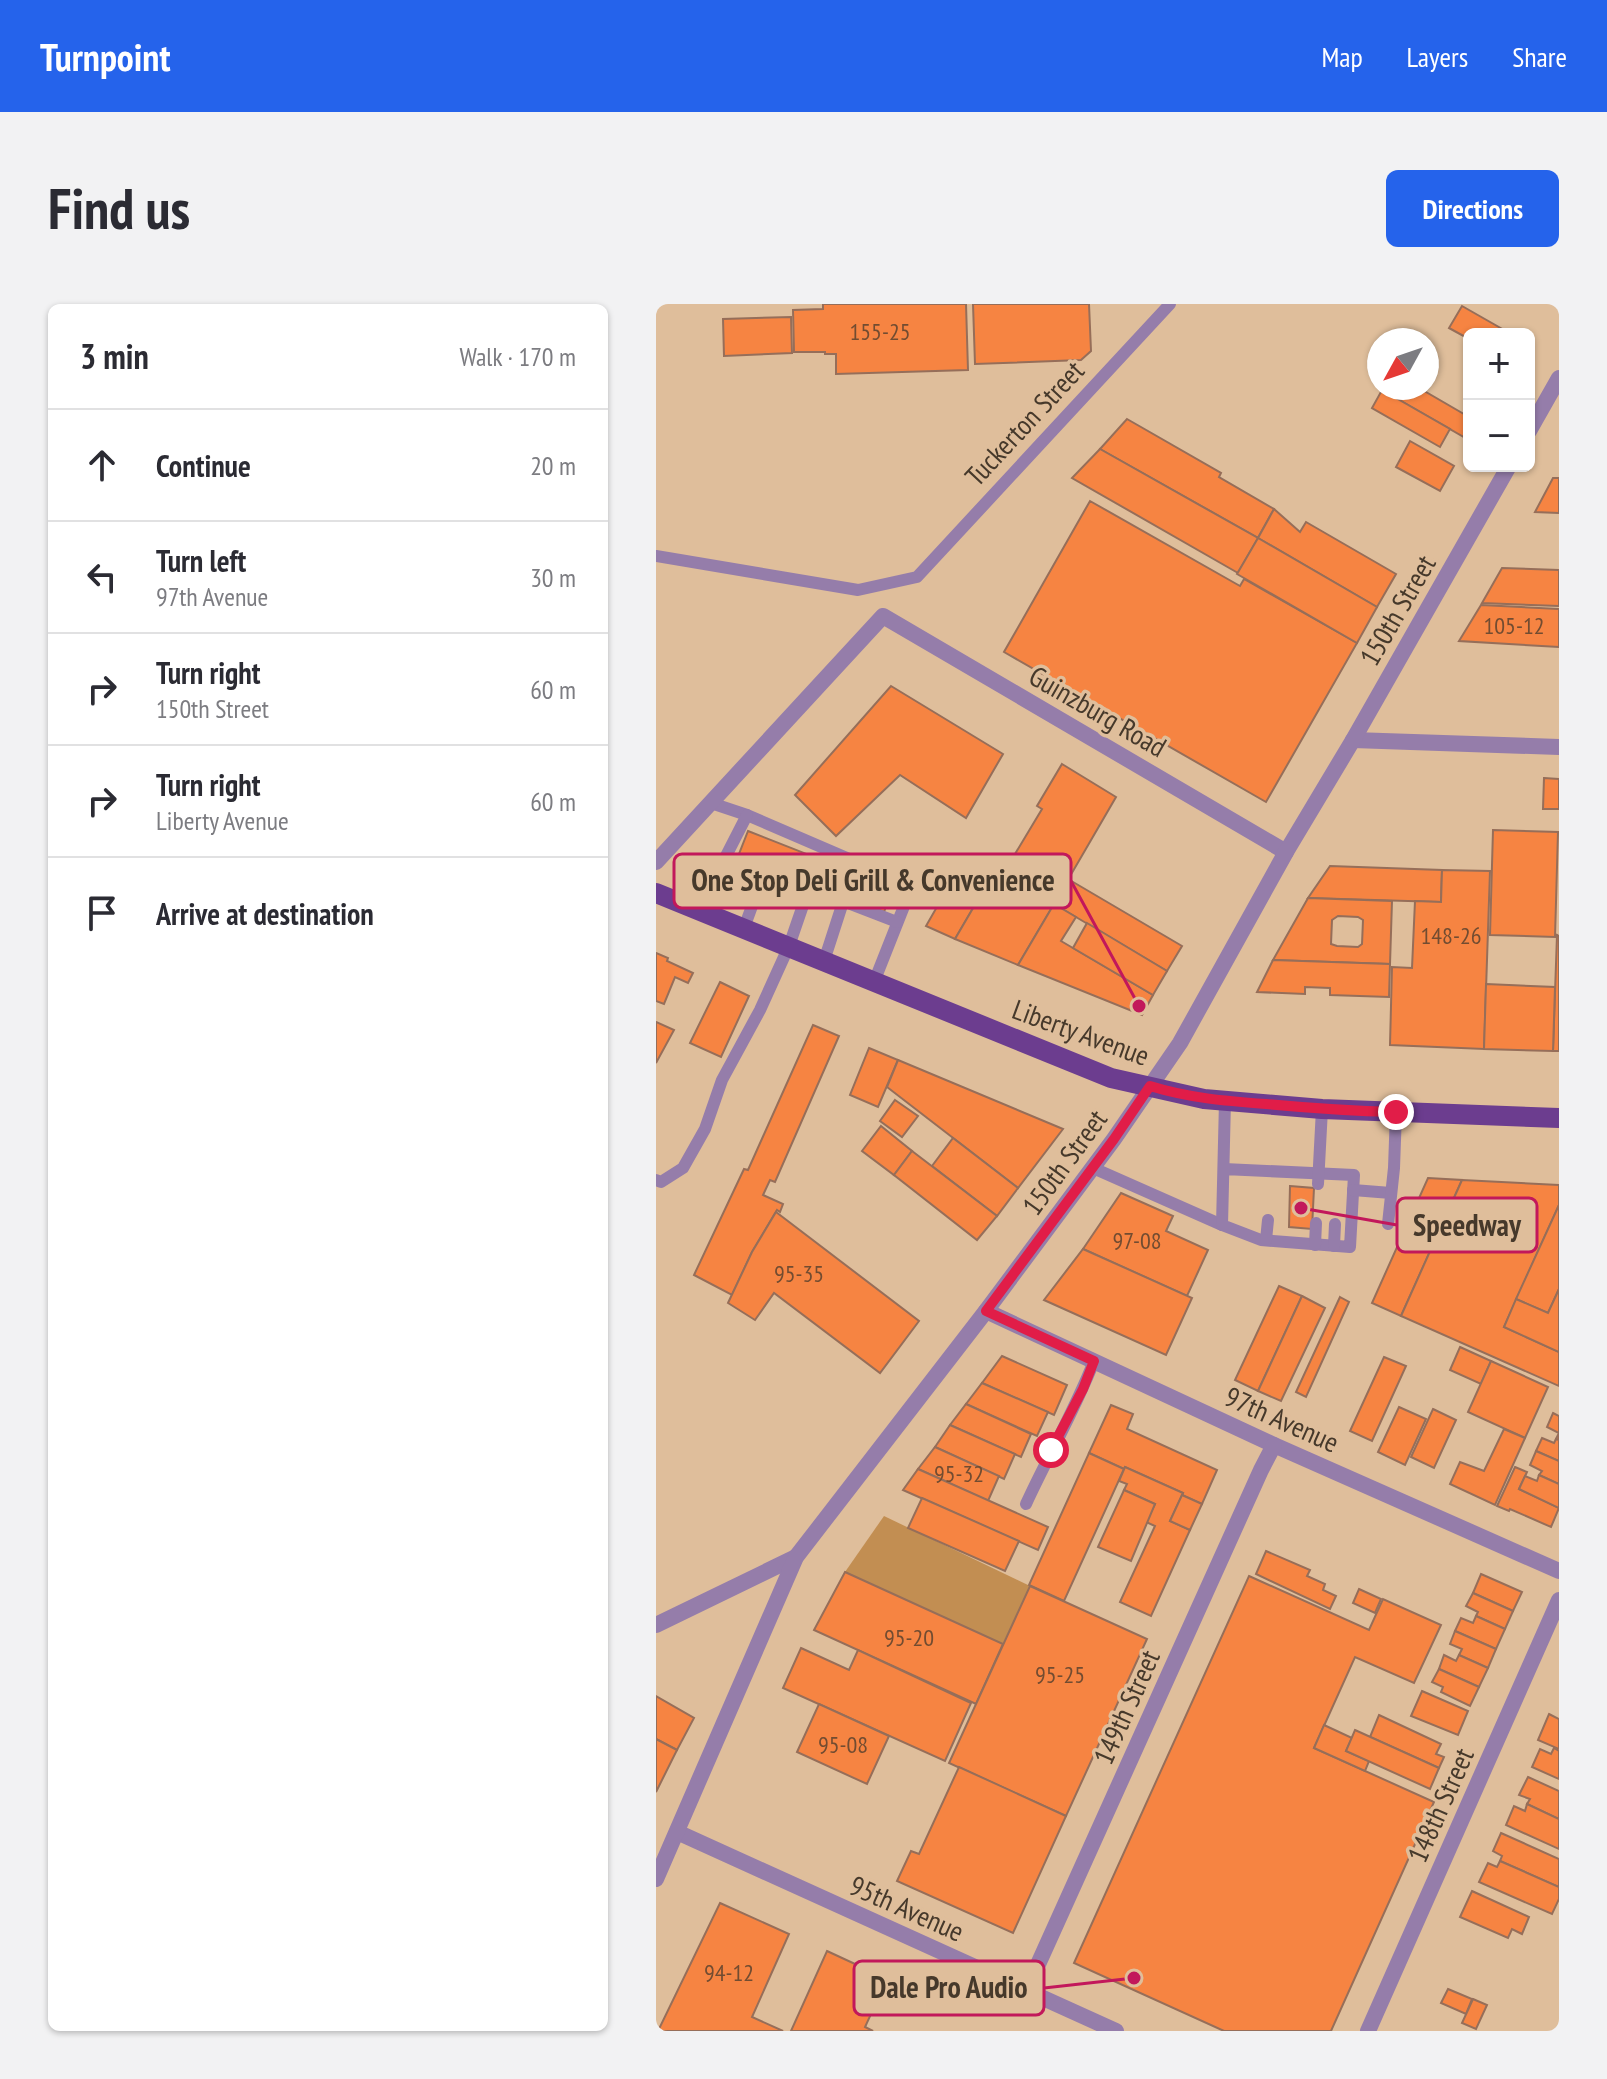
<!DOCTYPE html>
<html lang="en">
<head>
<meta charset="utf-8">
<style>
	body { margin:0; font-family:"PT Sans Narrow",sans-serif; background:#f2f2f3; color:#2b2b33 }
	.controls { position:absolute; right:24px; top:24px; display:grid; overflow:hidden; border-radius:12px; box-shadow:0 2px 6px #0004 }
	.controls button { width:72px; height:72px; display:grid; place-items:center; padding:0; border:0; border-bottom:2px solid #e1e1e2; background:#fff; color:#2b2b33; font:40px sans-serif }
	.compass { position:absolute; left:711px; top:24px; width:72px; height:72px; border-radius:50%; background:#fff; box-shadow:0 2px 6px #0004; rotate:230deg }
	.stop { position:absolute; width:24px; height:24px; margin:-18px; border:6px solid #e11d48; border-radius:50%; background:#fff }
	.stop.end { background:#e11d48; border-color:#fff; box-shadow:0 2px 8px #0008 }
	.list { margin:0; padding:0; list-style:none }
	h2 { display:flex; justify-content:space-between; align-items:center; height:104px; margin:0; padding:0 32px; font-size:34px }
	h2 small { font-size:26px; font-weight:400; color:#7c7c81 }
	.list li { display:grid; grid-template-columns:52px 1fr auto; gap:24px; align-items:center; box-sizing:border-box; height:112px; padding:0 32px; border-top:2px solid #e1e1e2 }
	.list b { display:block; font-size:30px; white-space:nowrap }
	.list p { margin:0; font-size:26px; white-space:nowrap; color:#7c7c81 }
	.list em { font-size:26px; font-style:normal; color:#7c7c81 }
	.icon { flex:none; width:44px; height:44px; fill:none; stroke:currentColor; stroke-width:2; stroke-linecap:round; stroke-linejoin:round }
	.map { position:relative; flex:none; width:903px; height:1727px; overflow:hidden; border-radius:12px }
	header { display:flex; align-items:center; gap:48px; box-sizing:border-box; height:112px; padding:0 40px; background:#2563eb; color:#fff }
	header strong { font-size:38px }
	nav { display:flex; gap:44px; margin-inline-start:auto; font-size:28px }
	.intro { display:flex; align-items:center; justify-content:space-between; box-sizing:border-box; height:192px; padding:0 48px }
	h1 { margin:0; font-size:56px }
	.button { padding:20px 36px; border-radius:12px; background:#2563eb; color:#fff; font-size:28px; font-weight:700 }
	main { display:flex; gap:48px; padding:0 48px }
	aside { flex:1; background:#fff; border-radius:12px; box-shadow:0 2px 6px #0004 }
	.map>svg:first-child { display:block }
</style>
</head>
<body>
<header>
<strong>Turnpoint</strong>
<nav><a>Map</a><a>Layers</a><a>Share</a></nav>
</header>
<div class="intro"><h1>Find us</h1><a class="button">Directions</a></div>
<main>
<aside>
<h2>3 min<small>Walk · 170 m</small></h2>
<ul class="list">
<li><svg class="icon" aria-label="ahead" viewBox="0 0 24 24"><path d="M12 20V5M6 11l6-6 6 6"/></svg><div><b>Continue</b></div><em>20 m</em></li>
<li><svg class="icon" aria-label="left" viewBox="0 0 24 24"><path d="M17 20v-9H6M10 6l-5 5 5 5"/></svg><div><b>Turn left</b><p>97th Avenue</p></div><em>30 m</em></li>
<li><svg class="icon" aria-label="right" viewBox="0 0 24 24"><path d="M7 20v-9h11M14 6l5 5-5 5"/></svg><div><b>Turn right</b><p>150th Street</p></div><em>60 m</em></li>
<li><svg class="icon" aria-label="right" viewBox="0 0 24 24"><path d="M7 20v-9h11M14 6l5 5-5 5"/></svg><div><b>Turn right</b><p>Liberty Avenue</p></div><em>60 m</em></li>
<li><svg class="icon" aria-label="arrive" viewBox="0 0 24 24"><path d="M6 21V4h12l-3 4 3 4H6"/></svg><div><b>Arrive at destination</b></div></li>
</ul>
</aside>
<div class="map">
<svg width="903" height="1727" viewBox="0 0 903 1727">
	<rect width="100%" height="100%" fill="#dfbe9b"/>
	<polygon fill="#c28e52" points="228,1212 374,1282 347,1340 189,1268"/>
	<g fill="#f68442" stroke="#966e59" stroke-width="2" fill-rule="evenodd">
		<polygon points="167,0 310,0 312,66 180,70 180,50 169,50 169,48 138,48 137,6 167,5"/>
		<polygon points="317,0 433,0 435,47 425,56 319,60"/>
		<polygon points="806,2 855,30 823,30 820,28 819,30 813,30 813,35 793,24"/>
		<polygon points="135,13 136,49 68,52 67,15"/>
		<polygon points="727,84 763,84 813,113 813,136 726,86"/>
		<polygon points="726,86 794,125 784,143 716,104"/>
		<polygon points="471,115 565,169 563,173 618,205 602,234 444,145"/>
		<polygon points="754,137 798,162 784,187 740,163"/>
		<polygon points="444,145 602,234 582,269 416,174"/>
		<polygon points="897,174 903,174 903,209 879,208"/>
		<polygon points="434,197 584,282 588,275 701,339 610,498 348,348"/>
		<polygon points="618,205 644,228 650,218 740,270 721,303 602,234"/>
		<polygon points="602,234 721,303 701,339 581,270"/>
		<polygon points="846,264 903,266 903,302 826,299"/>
		<polygon points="825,301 903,305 903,343 803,337"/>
		<polygon points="235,382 347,450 310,514 244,471 180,532 139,491"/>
		<polygon points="406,460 460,493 395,605 344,575 386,505 381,502"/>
		<polygon points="888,474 903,475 903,505 887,505"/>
		<polygon points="837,526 902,528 899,633 834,631"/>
		<polygon points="92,527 237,584 228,608 83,550"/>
		<polygon points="309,554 337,570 299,635 270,622"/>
		<polygon points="674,562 786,566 785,598 652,594"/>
		<polygon points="786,566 834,567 828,745 734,741 736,663 756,664 759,597 785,598"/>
		<polygon points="337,570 395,605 362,661 299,635"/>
		<polygon points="412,575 526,642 511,667 398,600"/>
		<path d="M652,594L736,597L734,660L617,656ZM682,612L702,613L707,616L706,640L702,643L681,642L675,640L676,616Z"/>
		<polygon points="398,600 420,613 405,637 497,691 486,711 362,661"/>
		<polygon points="431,619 511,667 497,691 417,644"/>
		<polygon points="901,631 903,632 903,747 897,747"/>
		<polygon points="0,649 12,654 11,657 37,669 32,679 19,673 8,700 0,697"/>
		<polygon points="617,656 734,660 733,693 674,691 674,684 649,683 649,690 601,688"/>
		<polygon points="64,678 93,692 65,753 34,739"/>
		<polygon points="830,680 899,683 897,747 828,745"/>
		<polygon points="0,718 18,726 0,759"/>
		<polygon points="157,721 183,732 119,878 114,876 107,891 127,900 124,908 121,906 96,948 76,991 38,971 88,865 92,866"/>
		<polygon points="213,744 242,756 222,803 194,791"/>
		<polygon points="242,756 407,825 362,884 231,783"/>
		<polygon points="239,796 262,812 246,833 224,817"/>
		<polygon points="225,822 256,847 238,871 206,847"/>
		<polygon points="297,834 362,884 341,912 276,862"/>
		<polygon points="256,847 341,912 321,936 238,871"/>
		<polygon points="772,874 806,876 745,1012 716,999"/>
		<polygon points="806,876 903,881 903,901 848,1023 903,1048 903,1082 745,1012"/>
		<polygon points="634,882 658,884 656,925 633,923"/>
		<polygon points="465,889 517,912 510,927 552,946 531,992 427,945"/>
		<polygon points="903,901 903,985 892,1009 860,995"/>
		<polygon points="120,908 263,1017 224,1069 118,989 99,1016 72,999 96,948"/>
		<polygon points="427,945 536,994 510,1051 388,996"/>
		<polygon points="623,982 646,992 602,1087 579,1076"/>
		<polygon points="903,985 903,1048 848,1023 860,995 892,1009"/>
		<polygon points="646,992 669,1004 625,1097 602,1087"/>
		<polygon points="684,993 693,998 650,1093 640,1088"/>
		<polygon points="804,1043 835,1057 825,1080 794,1066"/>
		<polygon points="346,1052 411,1081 398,1111 326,1079"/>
		<polygon points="728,1053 750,1062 716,1137 694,1127"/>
		<polygon points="835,1057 892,1083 869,1134 812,1108"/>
		<polygon points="326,1079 392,1108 381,1132 310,1100"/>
		<polygon points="310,1100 375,1130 365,1153 294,1121"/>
		<polygon points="455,1101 477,1110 471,1125 561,1166 546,1200 526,1191 527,1189 469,1163 468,1165 433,1149"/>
		<polygon points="743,1103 770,1115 749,1161 722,1148"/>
		<polygon points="777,1105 800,1116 778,1164 755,1153"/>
		<polygon points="897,1109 903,1112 903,1136 900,1135 903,1129 891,1123"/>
		<polygon points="294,1121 359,1150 348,1175 279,1143"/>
		<polygon points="848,1125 869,1134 839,1201 794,1180 804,1158 828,1167"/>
		<polygon points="886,1134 898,1139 900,1135 903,1136 903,1157 880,1147"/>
		<polygon points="279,1143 343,1172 332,1197 262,1165"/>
		<polygon points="880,1147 903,1157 903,1180 883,1171 886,1167 874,1161"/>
		<polygon points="433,1149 468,1165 408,1297 373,1281"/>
		<polygon points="469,1163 527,1189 514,1217 534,1226 495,1312 464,1298 499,1222 490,1218 499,1200 468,1186 471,1180 463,1177"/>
		<polygon points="859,1163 871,1168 863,1185 903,1204 895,1223 854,1205 853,1207 841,1202"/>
		<polygon points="262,1165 392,1223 382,1246 247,1186"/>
		<polygon points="883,1171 903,1180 903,1204 863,1185 869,1172 881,1177"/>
		<polygon points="468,1186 499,1200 475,1257 442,1243"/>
		<polygon points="526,1191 546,1200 534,1226 514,1217"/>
		<polygon points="266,1194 363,1237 349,1267 252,1224"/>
		<polygon points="610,1247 654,1266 651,1272 669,1280 667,1286 680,1292 674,1305 600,1270"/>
		<polygon points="189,1268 347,1340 320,1400 158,1326"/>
		<polygon points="825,1270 866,1288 857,1307 817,1289"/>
		<polygon points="593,1272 713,1326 727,1295 785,1321 758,1379 699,1353 658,1444 778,1498 675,1727 568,1727 418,1659"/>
		<polygon points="374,1282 491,1335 410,1512 293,1459"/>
		<polygon points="703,1285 725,1295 719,1309 697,1299"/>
		<polygon points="817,1289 857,1307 849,1325 820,1312 822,1308 810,1302"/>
		<polygon points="820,1312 849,1325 840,1345 799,1327 805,1314 817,1319"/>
		<polygon points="799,1327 840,1345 832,1364 803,1351 806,1345 794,1340"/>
		<polygon points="145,1344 193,1366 202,1346 315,1399 289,1457 127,1384"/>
		<polygon points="788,1351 800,1357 803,1351 832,1364 823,1383 783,1365"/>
		<polygon points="783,1365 823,1383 814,1402 785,1388 787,1383 776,1378"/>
		<polygon points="766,1387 812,1407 802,1431 755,1412"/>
		<polygon points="0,1392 38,1414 21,1446 0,1435"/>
		<polygon points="163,1400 233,1432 211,1480 141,1448"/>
		<polygon points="893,1410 903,1415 903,1445 882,1436"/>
		<polygon points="723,1411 785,1440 780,1450 788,1453 783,1464 714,1433"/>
		<polygon points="668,1421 696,1434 690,1447 713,1457 709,1467 658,1444"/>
		<polygon points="699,1426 783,1464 774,1485 690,1447"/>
		<polygon points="0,1435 21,1446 0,1488"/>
		<polygon points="898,1444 903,1447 903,1475 876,1463 884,1445 895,1450"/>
		<polygon points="303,1463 410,1512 357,1629 241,1577 255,1547 263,1550"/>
		<polygon points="872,1473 903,1487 903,1515 871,1500 874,1495 863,1491"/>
		<polygon points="871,1500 903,1515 903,1545 850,1521 858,1502 869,1507"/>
		<polygon points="845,1529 903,1555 903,1583 844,1557 846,1552 837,1547"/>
		<polygon points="844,1557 903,1583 903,1595 896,1610 823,1578 832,1559 841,1563"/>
		<polygon points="816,1587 873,1613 866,1630 856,1625 852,1634 804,1613"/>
		<polygon points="64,1599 133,1630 96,1713 127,1727 2,1727"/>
		<polygon points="171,1647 225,1672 215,1694 221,1697 209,1723 217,1727 135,1727"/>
		<polygon points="792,1685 816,1695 810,1710 785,1699"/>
		<polygon points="817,1695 831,1701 820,1725 806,1719"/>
	</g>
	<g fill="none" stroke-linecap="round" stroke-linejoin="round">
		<g stroke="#957daa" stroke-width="12">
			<polyline points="0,252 202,286 261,273 514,0"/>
			<polyline points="55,499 91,511 256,582 218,678"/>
			<polyline points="91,511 70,552 241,618"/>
			<polyline points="88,624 111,561"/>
			<polyline points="168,657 189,592"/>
			<polyline points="437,864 566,921"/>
			<polyline points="568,865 698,871 694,943 605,936 566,921 569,797"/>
			<polyline points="0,876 5,878 27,864 49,825 66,776 104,706 133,642 155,578"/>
			<polyline points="662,880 666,805"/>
			<polyline points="697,886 735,889"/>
			<polyline points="732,920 738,864 740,808"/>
			<polyline points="610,936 612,916"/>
			<polyline points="659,941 660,919"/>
			<polyline points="678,942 679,920"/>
			<path d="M370,1200C392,1152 419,1106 438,1057"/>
		</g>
		<g stroke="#957daa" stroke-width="16">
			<polyline points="873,127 903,74"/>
			<polyline points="697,436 903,443"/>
			<polyline points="0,558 227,312 630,548"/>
			<polyline points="330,1007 618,1141 903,1267"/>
			<polyline points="0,1321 140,1253"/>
			<polyline points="21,1528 460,1727"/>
			<polyline points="0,1575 140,1253 330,1007 458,835 524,739 630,548 697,436 853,162"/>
			<polyline points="370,1687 605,1166 618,1141"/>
			<polyline points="712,1727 903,1296"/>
		</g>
		<polyline stroke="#6c3d8f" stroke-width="20" points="0,589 455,774 548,795 666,805 903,814"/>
	</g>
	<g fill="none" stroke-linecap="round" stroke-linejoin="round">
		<path stroke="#e11d48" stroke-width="10" d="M395,1146L427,1085L438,1057L330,1007L458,835L494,782C533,794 569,797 610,800C653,804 696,807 740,808"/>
	</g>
	<g text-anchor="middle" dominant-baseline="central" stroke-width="7" stroke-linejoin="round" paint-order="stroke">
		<g font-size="24" fill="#724c31">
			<text x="224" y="27">155-25</text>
			<text x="858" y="321">105-12</text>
			<text x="795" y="631">148-26</text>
			<text x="481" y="936">97-08</text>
			<text x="143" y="969">95-35</text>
			<text x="303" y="1169">95-32</text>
			<text x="253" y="1333">95-20</text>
			<text x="404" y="1370">95-25</text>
			<text x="187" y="1440">95-08</text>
			<text x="73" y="1668">94-12</text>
		</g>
		<g font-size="28" fill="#46392b" stroke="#dfbe9b">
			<text transform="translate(368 119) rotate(-47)">Tuckerton Street</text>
			<text transform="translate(741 306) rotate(-60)">150th Street</text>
			<text transform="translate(442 407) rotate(30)">Guinzburg Road</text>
			<text transform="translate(425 728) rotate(20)">Liberty Avenue</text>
			<text transform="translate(408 858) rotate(-54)">150th Street</text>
			<text transform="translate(626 1115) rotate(24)">97th Avenue</text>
			<text transform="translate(470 1403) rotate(-66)">149th Street</text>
			<text transform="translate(784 1501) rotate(-66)">148th Street</text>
			<text transform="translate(251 1604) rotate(24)">95th Avenue</text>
		</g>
	</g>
	<path fill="none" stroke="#c2185b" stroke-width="3" d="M483 702L415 577M645 904L741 921M478 1674L388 1684"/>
	<g fill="#c2185b" stroke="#dfbe9b" stroke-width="3">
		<circle cx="483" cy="702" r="8"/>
		<circle cx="645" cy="904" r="8"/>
		<circle cx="478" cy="1674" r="8"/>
	</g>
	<g fill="#dfbe9b" stroke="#c2185b" stroke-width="3">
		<rect x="18" y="550" width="397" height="54" rx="8"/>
		<rect x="741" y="894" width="140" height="54" rx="8"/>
		<rect x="198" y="1657" width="190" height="54" rx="8"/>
	</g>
	<g font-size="30" text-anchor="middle" font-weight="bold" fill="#46392b">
		<text x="217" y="587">One Stop Deli Grill &amp; Convenience</text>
		<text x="811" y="932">Speedway</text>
		<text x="293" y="1694">Dale Pro Audio</text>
	</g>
</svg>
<div class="controls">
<button>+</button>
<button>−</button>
</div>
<svg class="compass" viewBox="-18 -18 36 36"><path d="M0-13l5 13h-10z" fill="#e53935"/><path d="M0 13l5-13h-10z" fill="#7c7c81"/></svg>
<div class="stop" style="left:395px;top:1146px"></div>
<div class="stop end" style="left:740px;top:808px"></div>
</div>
</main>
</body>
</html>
